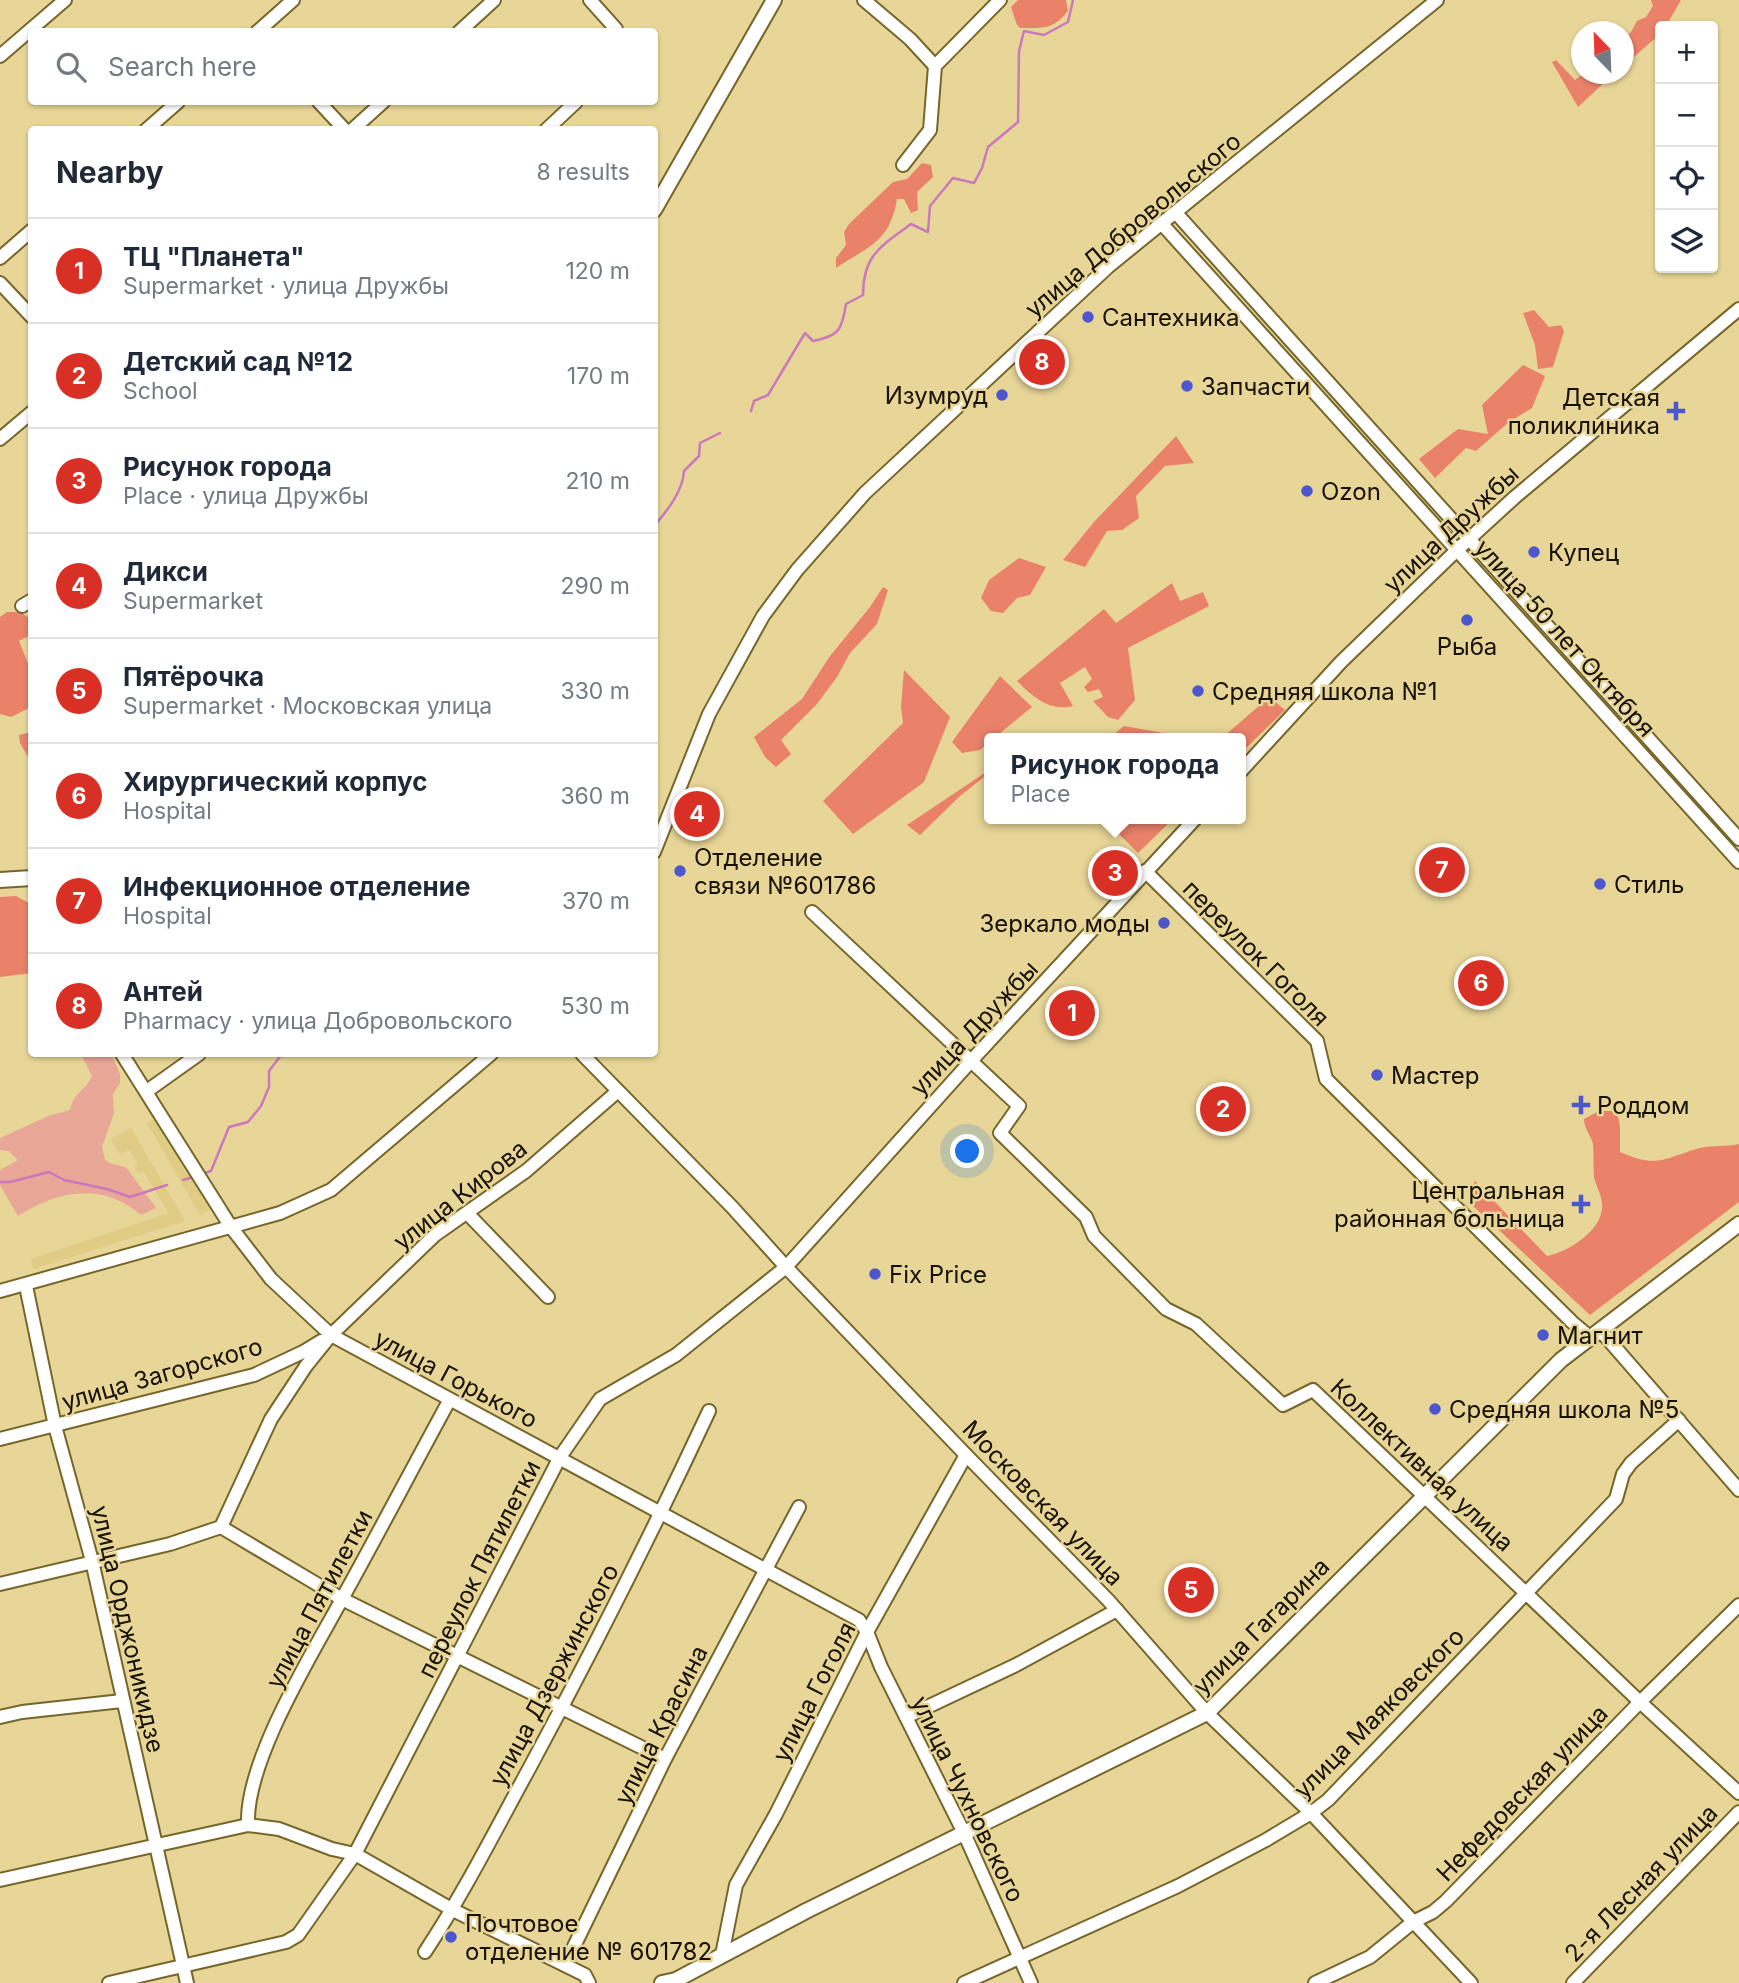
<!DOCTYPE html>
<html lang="en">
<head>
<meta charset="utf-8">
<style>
	body { margin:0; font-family:Inter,sans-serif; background:#f2f2f3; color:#1f2937 }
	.controls { position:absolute; right:21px; top:21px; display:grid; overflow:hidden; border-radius:7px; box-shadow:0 2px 5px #0004 }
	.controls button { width:63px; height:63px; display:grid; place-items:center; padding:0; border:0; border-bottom:2px solid #e0e1e3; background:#fff; color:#1f2937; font:35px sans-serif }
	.compass { position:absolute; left:1571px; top:21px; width:63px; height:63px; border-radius:50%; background:#fff; box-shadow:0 2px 5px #0004; rotate:337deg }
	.you { position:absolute; left:968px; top:1152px; width:24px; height:24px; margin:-18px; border:5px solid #fff; border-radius:50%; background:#1a73e8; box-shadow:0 0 0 10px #1a73e833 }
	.badge { display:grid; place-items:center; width:46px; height:46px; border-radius:50%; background:#d93025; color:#fff; font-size:23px; font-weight:700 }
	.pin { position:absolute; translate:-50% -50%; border:4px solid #fff; box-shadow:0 2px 7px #0006 }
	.popup { position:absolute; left:984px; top:733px; width:262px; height:91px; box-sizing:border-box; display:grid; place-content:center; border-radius:7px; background:#fff; filter:drop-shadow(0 2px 5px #0005); font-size:23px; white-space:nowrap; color:#747a83 }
	.popup b { font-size:26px; color:#1f2937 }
	.popup::after { content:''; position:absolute; left:50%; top:100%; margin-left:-14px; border:14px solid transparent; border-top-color:#fff }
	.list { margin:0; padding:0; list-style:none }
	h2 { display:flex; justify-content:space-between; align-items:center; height:91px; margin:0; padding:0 28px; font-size:30px }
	h2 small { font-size:23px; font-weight:400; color:#747a83 }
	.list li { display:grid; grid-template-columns:46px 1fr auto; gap:21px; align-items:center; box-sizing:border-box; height:105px; padding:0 28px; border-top:2px solid #e0e1e3 }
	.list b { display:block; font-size:26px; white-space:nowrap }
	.list p { margin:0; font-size:23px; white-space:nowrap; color:#747a83 }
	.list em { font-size:23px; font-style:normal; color:#747a83 }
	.icon { flex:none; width:38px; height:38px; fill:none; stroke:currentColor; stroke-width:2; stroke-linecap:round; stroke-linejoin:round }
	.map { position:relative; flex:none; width:1739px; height:1983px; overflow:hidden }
	.search { position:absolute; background:#fff; box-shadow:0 2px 5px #0004; left:28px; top:28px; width:630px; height:77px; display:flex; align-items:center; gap:18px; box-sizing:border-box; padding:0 24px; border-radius:7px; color:#747a83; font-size:26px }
	.panel { position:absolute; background:#fff; box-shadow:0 2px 5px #0004; left:28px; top:126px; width:630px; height:931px; border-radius:7px }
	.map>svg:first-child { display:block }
</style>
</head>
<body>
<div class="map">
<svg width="1739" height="1983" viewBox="0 0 1739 1983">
	<rect width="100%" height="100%" fill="#e8d698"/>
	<g fill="#e0cc85">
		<polygon points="157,1118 210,1210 200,1215 147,1123"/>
		<polygon points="131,1128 185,1221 34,1269 31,1259 169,1213 143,1171 138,1173 134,1168 138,1164 129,1150 120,1154 111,1139"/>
	</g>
	<path fill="#e8a797" d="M81,1054H111L120,1074V1083L113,1094L114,1113L102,1147L105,1160L112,1164L126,1167L156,1208L141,1215C103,1182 58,1190 18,1216L0,1185V1170L18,1160L9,1151L0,1150V1138L48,1116L70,1110C74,1091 85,1092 92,1076Z"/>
	<g fill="#ea826a">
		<path d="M1018,0H1066L1068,11C1053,30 1043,28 1020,28L1017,25L1011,7Z"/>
		<polygon points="1651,0 1681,0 1666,26 1660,26 1660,34 1627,63 1624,60 1624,39 1631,32 1637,21 1646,17 1653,6"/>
		<polygon points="1556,60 1575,80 1583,74 1605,74 1607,80 1578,107 1552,62"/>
		<path d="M922,163L931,165L933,177L917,192L918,210L911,213L904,199H897C890,242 869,246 836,268V258L846,245L844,232L849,224L893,182L907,179Z"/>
		<polygon points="1534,310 1549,327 1561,325 1564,331 1553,367 1538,369 1535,345 1523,313"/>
		<polygon points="1523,365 1545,376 1532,408 1509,422 1476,451 1466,448 1435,478 1419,459 1458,429 1488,434 1482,405"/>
		<polygon points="1176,436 1194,463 1165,466 1136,496 1139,518 1122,530 1107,531 1085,567 1063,560 1094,522"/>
		<polygon points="1019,558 1046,567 1030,595 1017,598 1003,613 991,611 981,598 989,580"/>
		<path d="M1172,583L1180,601L1203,592L1209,606L1128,648L1135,700L1118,720L1108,717L1093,701L1103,697L1099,689L1088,692L1084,687L1092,679L1085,667L1060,683L1073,706C1050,712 1033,697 1017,681L1104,609L1116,623Z"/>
		<polygon points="883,587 888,590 877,624 850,653 837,677 817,704 781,740 791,754 776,767 765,757 754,737 802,699 830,656 870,607"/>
		<polygon points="7,612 20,612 32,620 31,635 19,641 31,671 31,707 11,717 0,714 0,617"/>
		<polygon points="904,670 950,717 924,782 853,834 823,801 903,723 901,707"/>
		<polygon points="1000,676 1032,707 994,738 989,738 989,742 980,750 962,753 952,742"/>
		<polygon points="1269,697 1285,710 1241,753 1241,738 1222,738"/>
		<polygon points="1124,726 1191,738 1109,738"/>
		<polygon points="31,732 32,732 31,762 20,743 19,735"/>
		<polygon points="989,770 989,773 960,796 920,835 907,825"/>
		<polygon points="1104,819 1173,819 1138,853"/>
		<polygon points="16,896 31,904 31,973 0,977 0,897"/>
		<path d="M1599,1111H1617L1620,1127V1152C1658,1169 1664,1158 1700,1148C1713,1145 1726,1147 1739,1144V1202L1590,1315L1472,1205L1468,1197L1475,1181L1547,1256C1569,1252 1605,1229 1602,1203C1601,1194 1596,1186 1594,1177C1593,1166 1594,1155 1593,1144C1591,1135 1584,1129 1584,1119Z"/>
	</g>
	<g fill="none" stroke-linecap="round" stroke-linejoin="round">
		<g stroke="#cb79bc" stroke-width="2.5">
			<path d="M751,411L754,401L768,395L805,333L813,341C839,336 842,330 846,304L863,295C863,255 881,246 911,224L928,232L930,206L953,178L974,183L982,168L988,147L1018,122L1019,51L1024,31L1044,35L1068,22L1073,0"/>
			<path d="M654,526C667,511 683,491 684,471L699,456L700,443L720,433"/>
			<polyline points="294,1054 299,1055 305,1054"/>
			<polyline points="202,1174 211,1171 229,1127 248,1122 261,1106 269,1087 269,1071 282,1054"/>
			<polyline points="183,1180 193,1177"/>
			<polyline points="0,1182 10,1182 49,1172 64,1180 107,1189 130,1197 167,1185"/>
		</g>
		<defs>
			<g id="minor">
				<polyline points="590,0 616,29"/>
				<polyline points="864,0 910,39 935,66"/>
				<polyline points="257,32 293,0"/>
				<polyline points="459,32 494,0"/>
				<polyline points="0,56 65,0"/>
				<polyline points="319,102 345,130"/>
				<polyline points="146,130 178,102"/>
				<polyline points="352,130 383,102"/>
				<polyline points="546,130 576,102"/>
				<polyline points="903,165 930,130 935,66 1000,0"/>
				<polyline points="1176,213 1739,839"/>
				<polyline points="1162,224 1739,862"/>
				<polyline points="0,258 32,230"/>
				<polyline points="0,283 32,317"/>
				<polyline points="0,439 32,412"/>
				<polyline points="22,606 32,600"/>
				<polyline points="1241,771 1341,662 1457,550 1515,497 1739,309"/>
				<polyline points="654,852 709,714 763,616 797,570 865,493 1109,266 1437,0"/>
				<polyline points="1145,871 1317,1041 1326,1079 1572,1322 1591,1338"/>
				<polyline points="812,912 1019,1106 1000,1133 1086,1217 1094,1236 1166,1309 1196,1324 1283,1405 1313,1390 1640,1702 1739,1793"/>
				<polyline points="122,1054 231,1227 271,1279 331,1335 859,1620 867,1632 881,1667 964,1833 1031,1983"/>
				<polyline points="582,1054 732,1207 786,1267 966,1455 1108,1600 1207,1713 1311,1813 1471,1983"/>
				<polyline points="147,1091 199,1054"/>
				<polyline points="467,1213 548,1297"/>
				<polyline points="26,1286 55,1426 92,1561 187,1983"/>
				<polyline points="0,1291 280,1213 331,1190 491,1054"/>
				<polyline points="1600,1330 1739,1490"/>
				<polyline points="0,1439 254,1375 303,1352 321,1341"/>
				<polyline points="221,1527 342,1599 665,1759"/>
				<polyline points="0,1584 170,1544 221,1527 271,1419 306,1366 331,1335 435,1235 526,1171 618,1091"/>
				<polyline points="0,1717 22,1712 122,1701"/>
				<polyline points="906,1717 1016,1665 1117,1610"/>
				<path d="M248,1825C245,1762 311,1656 342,1599C378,1534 413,1467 449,1401"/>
				<polyline points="0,1880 248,1825 279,1829 332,1849 355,1854 453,1910 585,1975 589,1983"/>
				<path d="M425,1952C464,1893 496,1829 530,1767C593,1650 653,1531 709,1411"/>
				<polyline points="722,1955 736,1885 776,1814 867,1632 966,1455"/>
				<polyline points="565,1965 665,1759 799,1507"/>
				<polyline points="109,1983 286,1942 298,1935 355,1854 560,1457 600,1399 676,1355 786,1267 971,1061 1195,819"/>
				<polyline points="964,1983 1178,1886 1266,1840 1311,1813 1328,1800 1616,1499 1623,1474 1631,1463 1679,1420"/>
				<polyline points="1315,1983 1370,1957 1413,1922 1433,1912 1446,1901 1640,1702 1739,1605"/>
				<polyline points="1573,1983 1739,1812"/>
			</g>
			<g id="major">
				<polyline points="654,210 774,0"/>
				<polyline points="0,880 32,878"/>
				<polyline points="662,1983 676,1980 806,1911 1207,1713 1561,1360 1739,1224"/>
			</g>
		</defs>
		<use href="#minor" stroke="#766629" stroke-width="16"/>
		<use href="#major" stroke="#766629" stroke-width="18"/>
		<use href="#minor" stroke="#fff" stroke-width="12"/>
		<use href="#major" stroke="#fff" stroke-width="14"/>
	</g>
	<g fill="#4c57cd" stroke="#e8d698" stroke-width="2.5">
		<circle cx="1088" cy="317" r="7"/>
		<circle cx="1187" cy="386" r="7"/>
		<circle cx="1002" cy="395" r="7"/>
		<path d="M1672.5 400.5h7v7h7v7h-7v7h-7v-7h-7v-7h7z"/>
		<circle cx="1307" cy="491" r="7"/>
		<circle cx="1534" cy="552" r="7"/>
		<circle cx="1467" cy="620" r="7"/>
		<circle cx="1198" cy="691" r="7"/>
		<circle cx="680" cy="871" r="7"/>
		<circle cx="1600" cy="884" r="7"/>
		<circle cx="1164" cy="923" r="7"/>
		<circle cx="1377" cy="1075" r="7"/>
		<path d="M1577.5 1094.5h7v7h7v7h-7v7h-7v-7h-7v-7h7z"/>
		<path d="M1577.5 1193.5h7v7h7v7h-7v7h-7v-7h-7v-7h7z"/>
		<circle cx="875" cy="1274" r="7"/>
		<circle cx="1543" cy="1335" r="7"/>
		<circle cx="1435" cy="1409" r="7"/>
		<circle cx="451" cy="1937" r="7"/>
	</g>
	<g text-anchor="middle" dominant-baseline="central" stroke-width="5" stroke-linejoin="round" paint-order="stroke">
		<g font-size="24" fill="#171000" stroke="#e8d698">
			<text transform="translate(1133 225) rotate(-40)">улица Добровольского</text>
			<text transform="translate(1451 529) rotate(-43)">улица Дружбы</text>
			<text transform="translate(1565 638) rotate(48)">улица 50 лет Октября</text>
			<text transform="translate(1256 953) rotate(45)">переулок Гоголя</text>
			<text transform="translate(974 1028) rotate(-47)">улица Дружбы</text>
			<text transform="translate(460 1195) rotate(-38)">улица Кирова</text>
			<text transform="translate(162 1374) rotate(-16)">улица Загорского</text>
			<text transform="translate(456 1379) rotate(28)">улица Горького</text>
			<text transform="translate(1422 1465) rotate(43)">Коллективная улица</text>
			<text transform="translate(1043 1503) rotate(46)">Московская улица</text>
			<text transform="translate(479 1569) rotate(-63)">переулок Пятилетки</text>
			<text transform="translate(319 1599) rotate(-62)">улица Пятилетки</text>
			<text transform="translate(1261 1626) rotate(-45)">улица Гагарина</text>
			<text transform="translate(128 1629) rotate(77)">улица Орджоникидзе</text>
			<text transform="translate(554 1675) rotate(-62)">улица Дзержинского</text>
			<text transform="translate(814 1692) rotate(-63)">улица Гоголя</text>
			<text transform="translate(1379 1713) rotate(-45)">улица Маяковского</text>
			<text transform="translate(661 1725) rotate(-63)">улица Красина</text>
			<text transform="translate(1522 1793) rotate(-46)">Нефедовская улица</text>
			<text transform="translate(968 1799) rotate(64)">улица Чухновского</text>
			<text transform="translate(1641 1883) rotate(-46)">2-я Лесная улица</text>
		</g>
		<g font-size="24" fill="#171000" stroke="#e8d698" text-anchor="start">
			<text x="1102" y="317">Сантехника</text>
			<text x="1201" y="386">Запчасти</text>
			<text x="988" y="395" text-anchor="end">Изумруд</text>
			<text x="1660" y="397" text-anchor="end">Детская<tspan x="1660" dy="28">поликлиника</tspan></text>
			<text x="1321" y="491">Ozon</text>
			<text x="1548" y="552">Купец</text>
			<text x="1467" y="646" text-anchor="middle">Рыба</text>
			<text x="1212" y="691">Средняя школа №1</text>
			<text x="694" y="857">Отделение<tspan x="694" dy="28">связи №601786</tspan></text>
			<text x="1614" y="884">Стиль</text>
			<text x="1150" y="923" text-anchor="end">Зеркало моды</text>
			<text x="1391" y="1075">Мастер</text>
			<text x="1597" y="1105">Роддом</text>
			<text x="1565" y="1190" text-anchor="end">Центральная<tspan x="1565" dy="28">районная больница</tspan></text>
			<text x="889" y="1274">Fix Price</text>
			<text x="1557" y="1335">Магнит</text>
			<text x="1449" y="1409">Средняя школа №5</text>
			<text x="465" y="1923">Почтовое<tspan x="465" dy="28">отделение № 601782</tspan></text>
		</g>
	</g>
</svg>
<div class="controls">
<button>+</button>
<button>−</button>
<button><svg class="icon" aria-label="locate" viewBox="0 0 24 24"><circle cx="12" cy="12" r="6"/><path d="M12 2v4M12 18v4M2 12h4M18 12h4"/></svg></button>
<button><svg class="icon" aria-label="layers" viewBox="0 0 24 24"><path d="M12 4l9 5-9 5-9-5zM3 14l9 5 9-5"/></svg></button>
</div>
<svg class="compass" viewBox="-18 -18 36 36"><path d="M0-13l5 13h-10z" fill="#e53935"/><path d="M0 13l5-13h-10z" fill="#747a83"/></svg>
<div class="you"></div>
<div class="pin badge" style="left:1072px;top:1013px">1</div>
<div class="pin badge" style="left:1223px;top:1109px">2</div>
<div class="pin badge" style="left:1115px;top:873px">3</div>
<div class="popup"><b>Рисунок города</b>Place</div>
<div class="pin badge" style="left:697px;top:814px">4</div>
<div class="pin badge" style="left:1191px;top:1590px">5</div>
<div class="pin badge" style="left:1481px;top:983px">6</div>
<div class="pin badge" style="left:1442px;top:870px">7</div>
<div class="pin badge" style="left:1042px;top:362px">8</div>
<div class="search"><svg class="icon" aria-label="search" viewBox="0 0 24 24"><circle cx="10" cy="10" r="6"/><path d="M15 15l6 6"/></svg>Search here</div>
<section class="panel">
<h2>Nearby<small>8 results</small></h2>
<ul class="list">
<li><span class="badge">1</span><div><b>ТЦ &quot;Планета&quot;</b><p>Supermarket · улица Дружбы</p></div><em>120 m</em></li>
<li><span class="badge">2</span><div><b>Детский сад №12</b><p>School</p></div><em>170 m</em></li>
<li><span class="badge">3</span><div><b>Рисунок города</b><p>Place · улица Дружбы</p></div><em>210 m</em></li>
<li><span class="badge">4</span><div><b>Дикси</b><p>Supermarket</p></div><em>290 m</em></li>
<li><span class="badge">5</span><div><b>Пятёрочка</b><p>Supermarket · Московская улица</p></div><em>330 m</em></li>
<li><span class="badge">6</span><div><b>Хирургический корпус</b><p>Hospital</p></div><em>360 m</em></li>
<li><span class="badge">7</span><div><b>Инфекционное отделение</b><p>Hospital</p></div><em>370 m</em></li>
<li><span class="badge">8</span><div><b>Антей</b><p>Pharmacy · улица Добровольского</p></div><em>530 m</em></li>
</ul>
</section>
</div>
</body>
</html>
